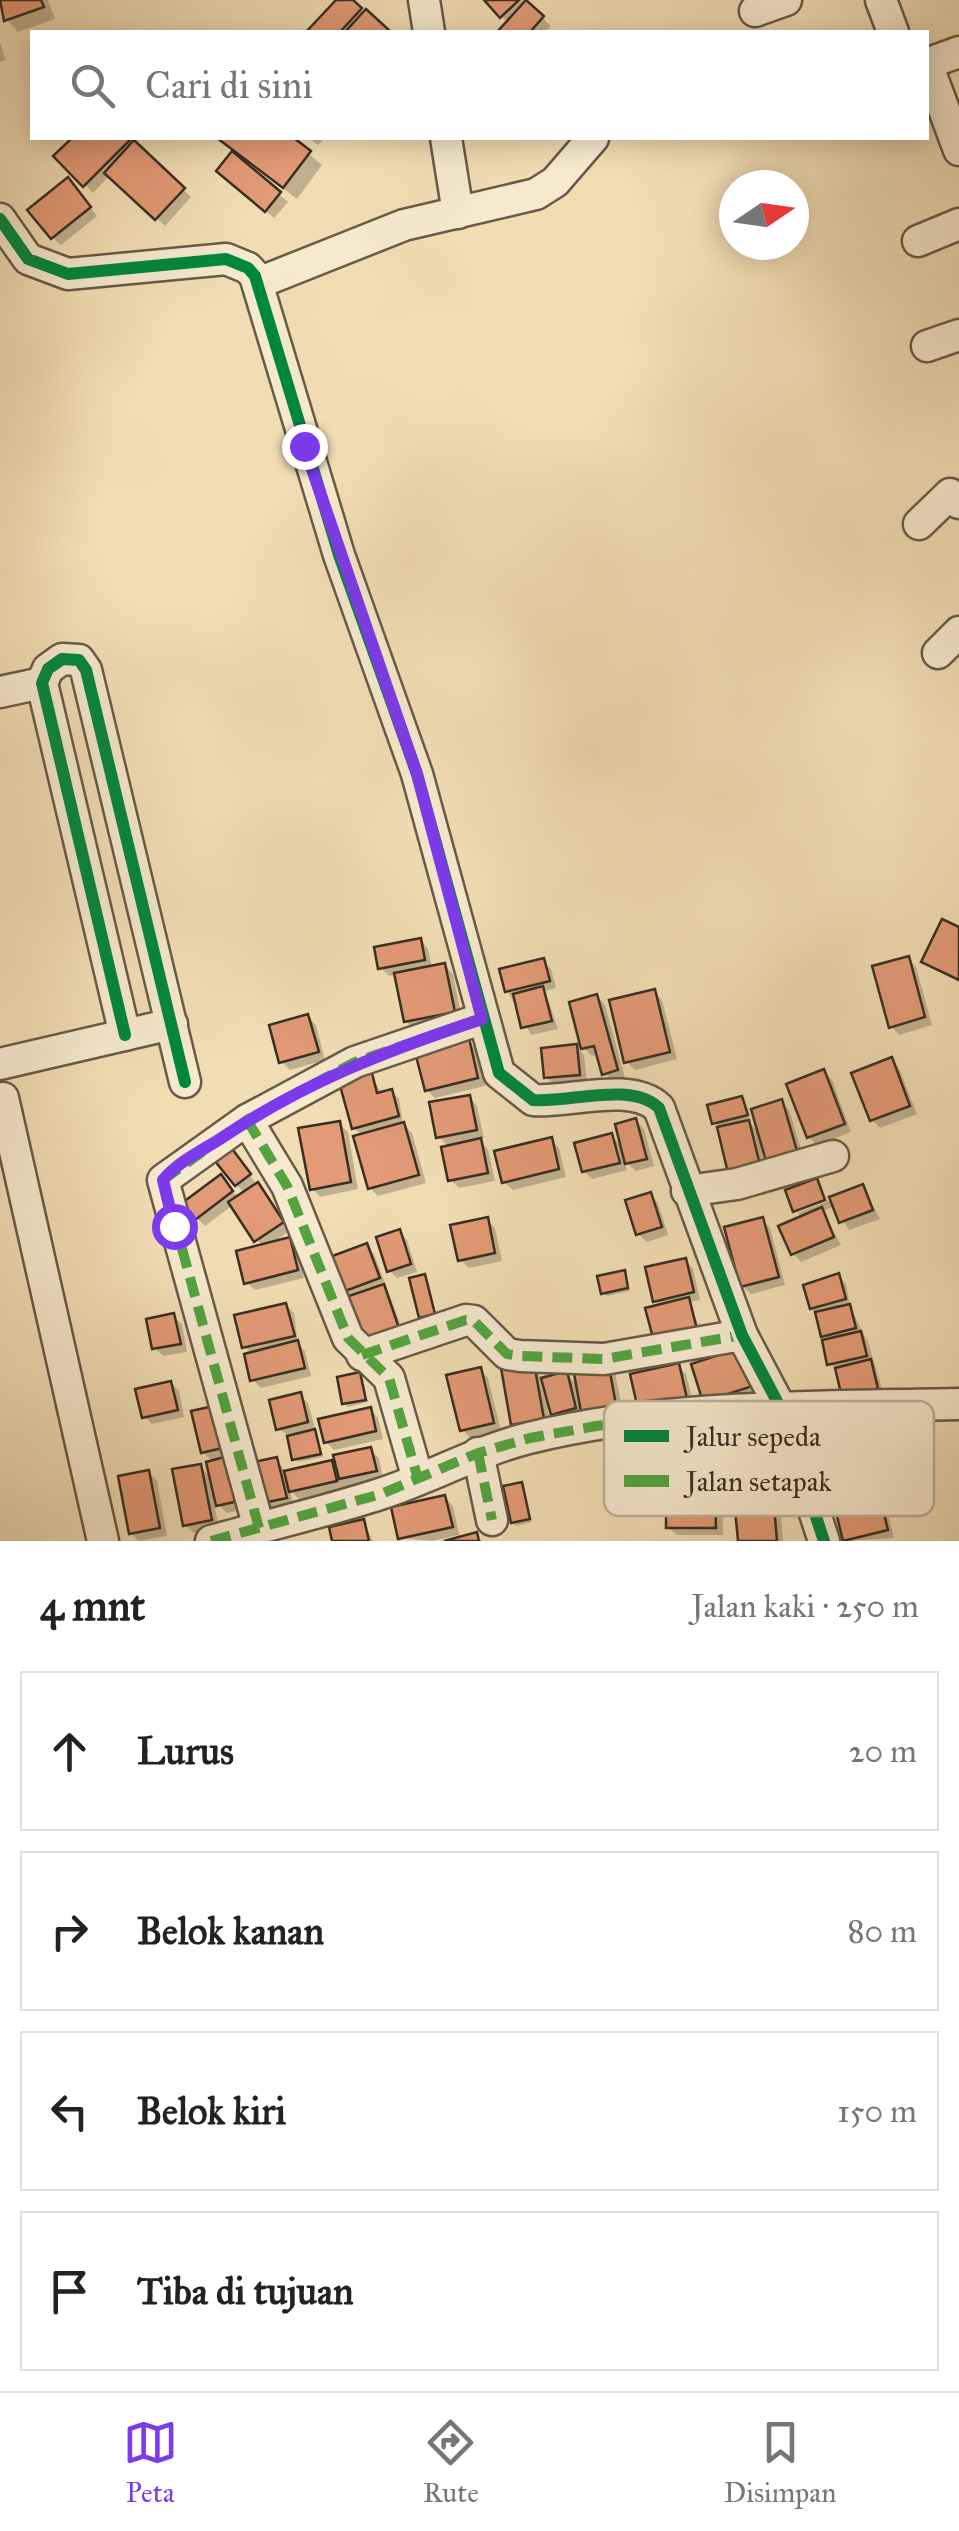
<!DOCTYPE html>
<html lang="id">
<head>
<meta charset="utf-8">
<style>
	body { margin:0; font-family:"IM FELL Great Primer",serif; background:#f6f6f6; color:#222 }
	.compass { position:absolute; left:719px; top:170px; width:90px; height:90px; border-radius:50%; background:#fff; box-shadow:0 5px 25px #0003; rotate:77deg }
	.stop { position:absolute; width:30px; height:30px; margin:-22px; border:8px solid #7c3aed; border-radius:50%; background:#fff }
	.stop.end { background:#7c3aed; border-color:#fff; box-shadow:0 2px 10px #0008 }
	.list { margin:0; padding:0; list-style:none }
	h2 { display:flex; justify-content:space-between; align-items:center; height:130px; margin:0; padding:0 40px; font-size:42px }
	h2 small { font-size:32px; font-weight:400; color:#767676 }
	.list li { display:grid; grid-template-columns:65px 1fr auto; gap:30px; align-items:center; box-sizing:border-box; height:160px; margin:0 20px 20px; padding:0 20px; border:2px solid #e0e0e0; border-radius:0px }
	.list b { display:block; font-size:38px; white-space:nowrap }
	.list em { font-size:32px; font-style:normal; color:#767676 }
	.icon { flex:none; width:55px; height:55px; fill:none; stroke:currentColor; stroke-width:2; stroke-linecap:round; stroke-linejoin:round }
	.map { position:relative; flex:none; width:959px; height:1541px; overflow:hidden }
	.search { position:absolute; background:#fff; box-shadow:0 5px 25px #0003; left:30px; right:30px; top:30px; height:110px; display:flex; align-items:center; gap:25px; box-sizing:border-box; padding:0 35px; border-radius:0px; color:#767676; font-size:38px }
	.sheet { height:850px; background:#fff }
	nav { display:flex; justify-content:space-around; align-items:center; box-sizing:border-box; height:140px; border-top:2px solid #e0e0e0; background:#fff; font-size:28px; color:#767676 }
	nav a { display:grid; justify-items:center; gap:5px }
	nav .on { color:#7c3aed }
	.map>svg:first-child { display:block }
</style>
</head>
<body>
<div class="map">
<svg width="959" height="1541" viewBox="0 0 959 1541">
	<rect width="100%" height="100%" fill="#f1ddb4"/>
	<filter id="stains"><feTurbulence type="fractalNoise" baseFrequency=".002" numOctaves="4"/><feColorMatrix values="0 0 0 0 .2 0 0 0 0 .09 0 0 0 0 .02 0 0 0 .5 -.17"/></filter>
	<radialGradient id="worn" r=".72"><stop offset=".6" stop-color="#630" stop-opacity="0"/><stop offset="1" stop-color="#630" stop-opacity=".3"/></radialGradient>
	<g fill="#0003">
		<polygon points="0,0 48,0 55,19 18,32 6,19"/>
		<polygon points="339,0 350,0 387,32 310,32"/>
		<polygon points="487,0 523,0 551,26 545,32 500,32 508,23"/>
		<polygon points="0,42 6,60 0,62"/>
		<polygon points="75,138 130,138 191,197 165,226 110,175 93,193 57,156"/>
		<polygon points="221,138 290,138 322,165 297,199 251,164 248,167 288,202 274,218 219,171 235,151"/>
		<polygon points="309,138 325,138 318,145"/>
		<polygon points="76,189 97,216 61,245 53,238"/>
		<polygon points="959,930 959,982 924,962"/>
		<polygon points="420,940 428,949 432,968 444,965 453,974 462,1020 414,1029 406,1021 396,975 389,976 381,968"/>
		<polygon points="908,959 916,967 932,1025 899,1035 891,1026"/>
		<polygon points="543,961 551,969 556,988 545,991 558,1029 531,1035 507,990"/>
		<polygon points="654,992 662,1000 677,1059 635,1070 627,1062"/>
		<polygon points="597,996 605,1005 625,1078 613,1081 605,1073 599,1054 592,1056 584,1048"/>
		<polygon points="308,1017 316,1025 325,1060 290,1070 282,1062"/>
		<polygon points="468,1041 476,1049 485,1086 435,1098 427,1090"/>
		<polygon points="576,1047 584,1055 587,1083 555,1086 546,1077"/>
		<polygon points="891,1060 899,1068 917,1114 880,1128 872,1120"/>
		<polygon points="824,1072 832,1080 851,1132 817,1145 809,1137"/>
		<polygon points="371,1075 382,1094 391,1091 399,1099 403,1124 412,1133 426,1183 378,1196 370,1188 362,1136 354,1128"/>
		<polygon points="469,1097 477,1106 484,1138 478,1139 488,1149 495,1181 459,1188 451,1180 449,1147 439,1137"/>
		<polygon points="741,1099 749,1118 746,1119 761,1135 781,1102 789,1110 804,1159 777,1168 762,1153 767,1173 730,1172 719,1126 715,1123"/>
		<polygon points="636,1121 644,1129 654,1166 636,1171 623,1159 627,1170 592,1179 584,1171 611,1136 624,1148"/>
		<polygon points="339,1124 348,1132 358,1189 320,1197 312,1188"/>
		<polygon points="551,1140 559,1148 566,1177 513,1190 504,1182"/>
		<polygon points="234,1153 290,1231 271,1244 289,1240 297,1248 304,1278 255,1290 246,1282 263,1247 233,1205 205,1226 197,1218 229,1185 238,1198 245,1193 236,1185"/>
		<polygon points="863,1187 880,1219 849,1230 835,1206 822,1211 841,1245 801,1262 793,1253 803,1218 798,1213"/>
		<polygon points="650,1195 658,1203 668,1235 647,1242 638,1234"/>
		<polygon points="487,1220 495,1228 502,1261 469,1268 460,1259"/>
		<polygon points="762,1220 770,1228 785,1285 751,1294 742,1286"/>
		<polygon points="399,1232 407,1240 417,1272 397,1278 389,1270"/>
		<polygon points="366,1246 374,1254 406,1339 346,1300 342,1292"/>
		<polygon points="685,1260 693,1269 700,1300 690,1302 706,1345 655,1301"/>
		<polygon points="624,1273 630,1291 607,1296 603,1292"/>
		<polygon points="838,1276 846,1284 850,1307 868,1342 887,1405 830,1364 829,1341 812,1308"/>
		<polygon points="286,1305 294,1313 298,1344 305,1351 311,1376 261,1388 253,1380 252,1354 245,1347"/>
		<polygon points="173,1316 182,1324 187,1352 163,1356 155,1348"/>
		<polygon points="739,1351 759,1394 714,1409"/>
		<polygon points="533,1365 542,1380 566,1374 579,1386 576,1370 615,1372 623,1413 561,1422 547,1408 551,1427 522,1432 513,1424"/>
		<polygon points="678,1366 686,1374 695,1410 642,1413"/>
		<polygon points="480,1370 488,1378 501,1431 470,1438 462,1429"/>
		<polygon points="359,1375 368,1402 348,1407 345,1403"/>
		<polygon points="171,1383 179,1391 184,1417 152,1424 144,1416"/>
		<polygon points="300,1395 308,1403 323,1457 298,1462 289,1436 279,1429"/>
		<polygon points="370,1409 378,1418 383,1439 334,1450 326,1442"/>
		<polygon points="194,1413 234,1455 246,1509 227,1513 213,1499 219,1528 194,1533 185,1525 200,1466 212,1479 214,1463 203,1452"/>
		<polygon points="864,1417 872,1426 884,1476 873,1479 882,1488 894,1538 847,1541 844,1487 834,1477"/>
		<polygon points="695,1427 703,1435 706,1488 714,1488 723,1496 723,1535 677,1535 668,1527 668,1487 653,1488 645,1480"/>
		<polygon points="370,1449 379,1458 383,1479 299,1499 290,1490 293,1505 274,1510 266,1502 277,1460 286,1473 332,1463 339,1471"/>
		<polygon points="149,1473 157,1481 167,1536 139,1541 131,1533"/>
		<polygon points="521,1485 532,1522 516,1526 513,1522"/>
		<polygon points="444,1497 453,1506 460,1539 476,1535 482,1541 453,1541 458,1535 432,1541 401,1538"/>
		<polygon points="773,1508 781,1517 783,1541 740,1541"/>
		<polygon points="363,1522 373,1541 335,1541"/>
	</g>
	<g fill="#e39a76" stroke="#392e22" stroke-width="2.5">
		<polygon points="0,0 41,0 44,7 4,21"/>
		<polygon points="336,0 353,0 362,8 340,32 306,32"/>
		<polygon points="484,0 519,0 500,18"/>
		<polygon points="526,0 544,16 530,32 497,32"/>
		<polygon points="366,9 391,32 345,32"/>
		<polygon points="72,138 132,138 83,187 53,156"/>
		<polygon points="217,138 294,138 311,151 283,188"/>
		<polygon points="134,140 185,188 155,220 104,173"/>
		<polygon points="232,151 281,192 265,212 216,171"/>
		<polygon points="68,177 91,207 51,239 27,210"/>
		<polygon points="942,919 959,927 959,980 921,962"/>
		<polygon points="421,938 425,960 378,969 374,947"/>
		<polygon points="909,956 925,1017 889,1028 872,966"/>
		<polygon points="544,958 550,981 505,992 499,969"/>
		<polygon points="445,963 455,1012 404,1022 394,973"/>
		<polygon points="543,986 552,1021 521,1028 513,994"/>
		<polygon points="655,989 670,1052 624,1063 609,1000"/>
		<polygon points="597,994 618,1070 602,1075 594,1046 581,1049 569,1002"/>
		<polygon points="308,1014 319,1052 279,1063 269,1025"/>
		<polygon points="469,1038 478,1078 425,1091 415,1052"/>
		<polygon points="577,1044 580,1075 544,1078 541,1048"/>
		<polygon points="892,1057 910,1106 870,1121 851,1073"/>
		<polygon points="824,1069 845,1124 807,1138 786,1084"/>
		<polygon points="372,1073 377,1093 392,1089 399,1116 352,1129 339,1082"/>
		<polygon points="470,1095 477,1130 436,1138 429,1102"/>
		<polygon points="742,1096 748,1115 712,1124 707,1105"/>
		<polygon points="782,1099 797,1151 766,1161 751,1109"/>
		<polygon points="636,1118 647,1159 625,1164 615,1124"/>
		<polygon points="749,1120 760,1165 728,1173 717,1127"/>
		<polygon points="340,1121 351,1182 310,1190 298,1128"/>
		<polygon points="404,1122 419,1175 368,1189 353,1136"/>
		<polygon points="612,1133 620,1163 582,1172 574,1143"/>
		<polygon points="552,1137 559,1169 502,1183 494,1151"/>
		<polygon points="481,1138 488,1173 448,1181 441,1147"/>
		<polygon points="227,1142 251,1174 235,1186 210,1155"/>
		<polygon points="221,1174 233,1191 195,1220 182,1203"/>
		<polygon points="817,1178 825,1200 793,1212 785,1190"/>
		<polygon points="258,1182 284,1222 254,1242 228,1202"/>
		<polygon points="863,1184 873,1210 839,1223 829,1197"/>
		<polygon points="651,1192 662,1227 636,1235 625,1200"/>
		<polygon points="822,1207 834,1237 791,1255 778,1226"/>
		<polygon points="488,1217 495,1253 458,1261 450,1225"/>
		<polygon points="763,1217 779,1277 740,1287 724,1227"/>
		<polygon points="400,1229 411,1264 387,1272 376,1237"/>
		<polygon points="290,1237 298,1270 244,1284 236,1251"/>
		<polygon points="367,1243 380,1278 340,1293 327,1258"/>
		<polygon points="686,1258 694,1292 653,1302 645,1267"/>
		<polygon points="625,1270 628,1288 601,1294 597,1276"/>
		<polygon points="839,1273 846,1299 810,1309 803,1285"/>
		<polygon points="425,1274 435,1314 419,1318 409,1278"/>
		<polygon points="384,1284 400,1331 358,1344 343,1298"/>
		<polygon points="689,1297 699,1338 656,1349 645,1308"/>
		<polygon points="286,1303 295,1336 242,1348 234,1315"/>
		<polygon points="850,1304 856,1328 821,1337 815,1312"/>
		<polygon points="174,1313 181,1344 152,1349 146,1319"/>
		<polygon points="861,1331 867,1356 827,1365 822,1340"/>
		<polygon points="298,1340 305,1368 250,1381 244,1354"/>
		<polygon points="740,1348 753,1386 703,1402 691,1364"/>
		<polygon points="871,1359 880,1397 844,1406 835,1368"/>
		<polygon points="608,1361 616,1405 581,1412 573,1368"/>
		<polygon points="534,1363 544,1419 511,1425 501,1368"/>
		<polygon points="679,1363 688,1403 639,1414 630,1374"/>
		<polygon points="481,1367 494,1423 460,1431 446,1375"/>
		<polygon points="567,1371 576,1408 551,1415 541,1378"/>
		<polygon points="360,1372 366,1400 342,1404 337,1377"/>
		<polygon points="171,1381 178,1410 142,1418 135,1389"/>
		<polygon points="301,1392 308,1422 276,1430 269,1400"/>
		<polygon points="218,1405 227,1447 201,1453 191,1411"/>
		<polygon points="371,1407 376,1431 324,1443 318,1419"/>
		<polygon points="315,1429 321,1454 292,1460 287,1436"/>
		<polygon points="371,1447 377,1471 339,1479 333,1455"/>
		<polygon points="228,1456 239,1501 216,1506 206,1462"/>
		<polygon points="277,1457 287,1498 263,1503 254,1462"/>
		<polygon points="332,1460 337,1481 289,1492 284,1471"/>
		<polygon points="201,1464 212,1520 183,1526 172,1469"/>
		<polygon points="149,1470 160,1528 129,1534 118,1476"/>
		<polygon points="875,1477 888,1530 843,1541 830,1488"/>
		<polygon points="522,1482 530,1519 511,1523 503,1486"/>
		<polygon points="666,1486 715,1486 716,1528 666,1528"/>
		<polygon points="445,1495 453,1527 398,1539 391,1507"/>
		<polygon points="774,1506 777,1541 738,1541 735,1509"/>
		<polygon points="364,1519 369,1541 332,1541 329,1527"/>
		<polygon points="477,1532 479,1541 444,1541"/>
	</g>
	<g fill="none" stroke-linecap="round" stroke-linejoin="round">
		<defs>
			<g id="minor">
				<polyline points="424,0 429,32"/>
				<polyline points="881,0 893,32"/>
				<polyline points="755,11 786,0"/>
				<polyline points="926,64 959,52"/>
				<polyline points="927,64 959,150"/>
				<polyline points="446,138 458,213"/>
				<path d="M0,219L28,259L68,274L226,259L248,268L255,276L339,555L417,774L499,1073L533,1100C569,1103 631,1081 659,1108L742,1335L780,1407L824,1541"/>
				<polyline points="918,241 959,224"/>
				<polyline points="258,283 404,225 536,194 555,182 593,138"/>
				<polyline points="927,346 959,335"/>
				<polyline points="919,524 950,494 959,503"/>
				<polyline points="938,653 959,632"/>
				<polyline points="0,692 42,683"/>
				<polyline points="125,1035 42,683 48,669 62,659 79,660 86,670 185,1082"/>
				<polyline points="0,1064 172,1024"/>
				<polyline points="3,1098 103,1541"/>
				<polyline points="247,1120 287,1186 348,1338 389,1378 418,1479"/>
				<polyline points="687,1191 737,1184 833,1156"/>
				<polyline points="362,1355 466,1320 474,1321 507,1354 520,1356 604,1359 742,1335"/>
				<polyline points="478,1453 492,1520"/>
				<polyline points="259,1528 163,1180 247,1120 355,1062 481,1019"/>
				<path d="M211,1541C267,1525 325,1512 380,1494C430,1478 477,1451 529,1438C665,1404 819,1407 959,1404"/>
			</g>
		</defs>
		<use href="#minor" stroke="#675a46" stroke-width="35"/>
		<use href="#minor" stroke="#f6e9ce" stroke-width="30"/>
		<g stroke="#53a441" stroke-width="10" stroke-dasharray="20 10" stroke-linecap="butt">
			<polyline points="247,1120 287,1186 348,1338 389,1378 418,1479"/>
			<polyline points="362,1355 466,1320 474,1321 507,1354 520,1356 604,1359 742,1335"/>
			<polyline points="478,1453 492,1520"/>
			<polyline points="259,1528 163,1180 247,1120 355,1062 481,1019"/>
			<polyline points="211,1541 381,1494 478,1453 530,1438 596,1426 780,1407"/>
		</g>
		<defs>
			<g id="cycleway">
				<path d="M0,219L28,259L68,274L226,259L248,268L255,276L339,555L417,774L499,1073L533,1100C569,1103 631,1081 659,1108L742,1335L780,1407L824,1541"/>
				<polyline points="125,1035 42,683 48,669 62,659 79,660 86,670 185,1082"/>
			</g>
		</defs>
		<use href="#cycleway" stroke="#f6e9ce" stroke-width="19"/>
		<use href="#cycleway" stroke="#00873e" stroke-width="12"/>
	</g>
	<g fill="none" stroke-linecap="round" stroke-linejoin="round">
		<path stroke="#7c3aed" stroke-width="12" d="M174,1226L163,1180C178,1162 201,1151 220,1139C305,1082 385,1051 482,1019L417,774L304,446"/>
	</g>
	<rect x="604" y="1401" width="330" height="115" rx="15" fill="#f6e9ce" stroke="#bdb19a" stroke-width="2.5"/>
	<rect x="624" y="1430" width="45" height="12" fill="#00873e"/>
	<rect x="624" y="1475" width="45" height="12" fill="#53a441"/>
	<g font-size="28" fill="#392e22">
		<text x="686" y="1446">Jalur sepeda</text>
		<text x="686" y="1491">Jalan setapak</text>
	</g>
	<rect width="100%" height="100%" filter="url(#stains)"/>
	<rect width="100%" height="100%" fill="url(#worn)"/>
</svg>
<svg class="compass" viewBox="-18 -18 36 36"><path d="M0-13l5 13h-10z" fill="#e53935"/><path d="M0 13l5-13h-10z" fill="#767676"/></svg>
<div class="stop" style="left:174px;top:1226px"></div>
<div class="stop end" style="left:304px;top:446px"></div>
<div class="search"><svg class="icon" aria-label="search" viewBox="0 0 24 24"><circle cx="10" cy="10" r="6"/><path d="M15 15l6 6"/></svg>Cari di sini</div>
</div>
<section class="sheet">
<h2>4 mnt<small>Jalan kaki · 250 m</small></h2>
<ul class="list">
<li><svg class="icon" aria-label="ahead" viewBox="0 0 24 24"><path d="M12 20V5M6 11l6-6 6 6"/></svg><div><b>Lurus</b></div><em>20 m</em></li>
<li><svg class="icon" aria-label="right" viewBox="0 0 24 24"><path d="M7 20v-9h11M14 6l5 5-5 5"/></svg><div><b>Belok kanan</b></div><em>80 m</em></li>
<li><svg class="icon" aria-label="left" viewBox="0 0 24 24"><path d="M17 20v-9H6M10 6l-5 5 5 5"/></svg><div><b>Belok kiri</b></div><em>150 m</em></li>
<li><svg class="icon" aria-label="arrive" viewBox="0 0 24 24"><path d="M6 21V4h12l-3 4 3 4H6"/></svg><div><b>Tiba di tujuan</b></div></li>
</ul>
</section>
<nav>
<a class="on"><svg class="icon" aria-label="map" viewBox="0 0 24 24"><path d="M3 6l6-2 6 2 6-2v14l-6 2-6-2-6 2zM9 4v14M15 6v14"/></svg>Peta</a>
<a><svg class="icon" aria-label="directions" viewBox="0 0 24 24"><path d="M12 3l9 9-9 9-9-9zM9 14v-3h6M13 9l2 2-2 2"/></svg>Rute</a>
<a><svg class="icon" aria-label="saved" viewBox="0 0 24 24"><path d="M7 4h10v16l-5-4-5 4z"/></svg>Disimpan</a>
</nav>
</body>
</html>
